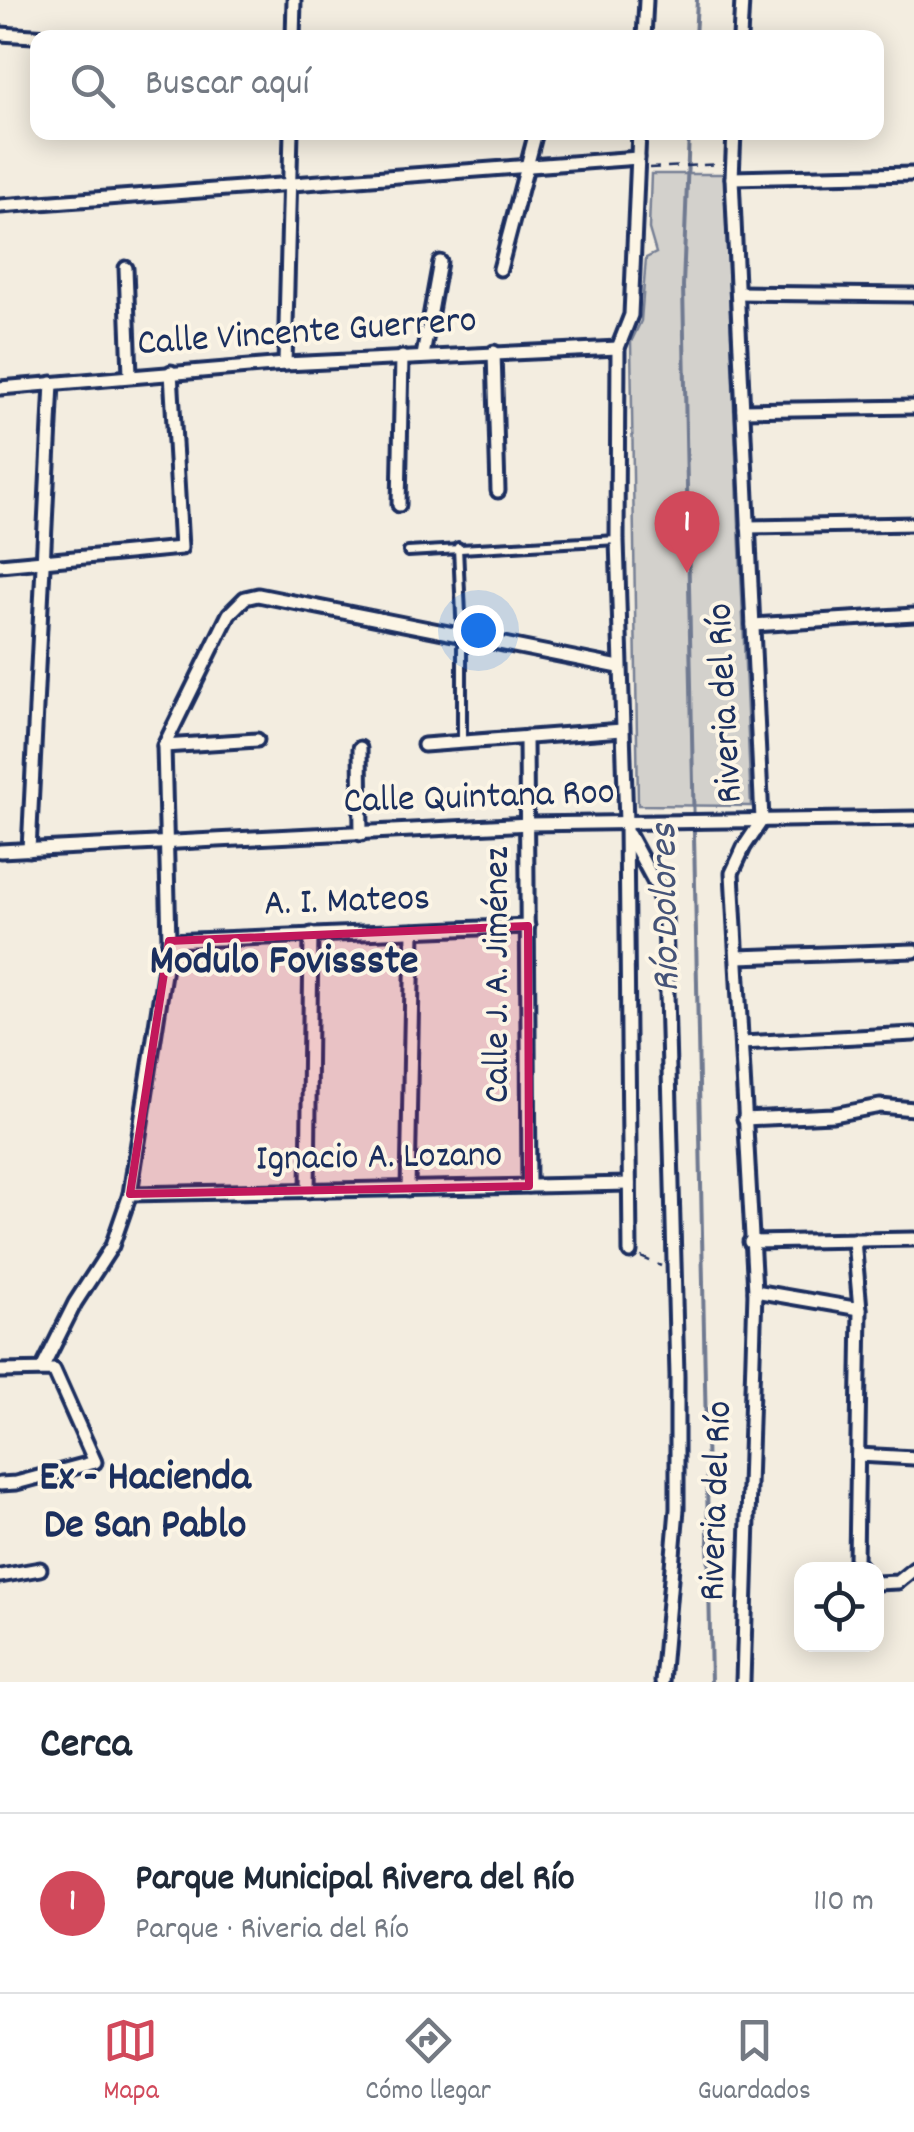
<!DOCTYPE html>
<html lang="es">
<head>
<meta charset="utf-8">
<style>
	body { margin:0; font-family:Dekko,sans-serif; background:#f2f2f3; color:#1f2937 }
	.controls { position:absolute; right:30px; bottom:30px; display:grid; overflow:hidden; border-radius:20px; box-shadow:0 5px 25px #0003 }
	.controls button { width:90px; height:90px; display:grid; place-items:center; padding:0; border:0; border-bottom:2px solid #e0e1e3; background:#fff; color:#1f2937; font:50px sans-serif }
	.you { position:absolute; left:478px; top:630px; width:35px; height:35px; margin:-25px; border:8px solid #fff; border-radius:50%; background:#1a73e8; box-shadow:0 0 0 15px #1a73e833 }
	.badge { display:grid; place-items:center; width:65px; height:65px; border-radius:50%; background:#d1495b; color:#fff; font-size:32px; font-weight:700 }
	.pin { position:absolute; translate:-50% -82px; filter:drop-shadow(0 2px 5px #0008) }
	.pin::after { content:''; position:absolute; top:52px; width:35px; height:30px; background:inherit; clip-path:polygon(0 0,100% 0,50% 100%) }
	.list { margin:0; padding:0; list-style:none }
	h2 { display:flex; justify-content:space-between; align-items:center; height:130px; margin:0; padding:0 40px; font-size:42px }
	h2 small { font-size:32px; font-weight:400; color:#747a83 }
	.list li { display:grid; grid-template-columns:65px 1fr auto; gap:30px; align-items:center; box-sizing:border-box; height:180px; padding:0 40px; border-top:2px solid #e0e1e3 }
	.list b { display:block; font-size:38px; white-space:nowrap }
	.list p { margin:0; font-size:32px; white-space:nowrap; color:#747a83 }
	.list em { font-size:32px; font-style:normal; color:#747a83 }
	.icon { flex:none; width:55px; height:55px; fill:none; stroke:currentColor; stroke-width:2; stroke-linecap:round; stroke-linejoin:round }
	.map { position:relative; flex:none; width:914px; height:1682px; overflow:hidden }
	.search { position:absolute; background:#fff; box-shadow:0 5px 25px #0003; left:30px; right:30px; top:30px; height:110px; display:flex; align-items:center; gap:25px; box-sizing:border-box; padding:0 35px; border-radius:20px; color:#747a83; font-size:38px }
	.sheet { height:310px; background:#fff }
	nav { display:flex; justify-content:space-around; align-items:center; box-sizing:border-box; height:140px; border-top:2px solid #e0e1e3; background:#fff; font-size:28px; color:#747a83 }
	nav a { display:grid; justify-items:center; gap:5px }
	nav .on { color:#d1495b }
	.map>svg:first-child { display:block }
</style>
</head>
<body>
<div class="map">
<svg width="914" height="1682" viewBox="0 0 914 1682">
	<rect width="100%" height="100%" fill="#f3ede0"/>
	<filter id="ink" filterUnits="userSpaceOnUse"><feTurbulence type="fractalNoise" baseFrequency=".01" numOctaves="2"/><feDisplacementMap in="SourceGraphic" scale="20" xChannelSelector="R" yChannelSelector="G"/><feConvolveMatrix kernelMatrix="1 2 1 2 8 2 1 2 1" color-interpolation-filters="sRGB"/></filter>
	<g filter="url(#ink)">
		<polygon fill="#d3d1cc" stroke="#778095" stroke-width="2.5" points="651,174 724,174 751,806 638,805 631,342 641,321 646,258 656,253 649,229"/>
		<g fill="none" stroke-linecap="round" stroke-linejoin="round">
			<g stroke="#707a91" stroke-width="4">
				<polyline points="695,38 697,0"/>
				<polyline points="689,132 683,286 711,1682"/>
			</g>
			<defs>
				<g id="service">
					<polyline points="458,547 462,638 462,742"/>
					<polyline points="408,552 617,540"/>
				</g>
				<g id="minor">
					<polyline points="0,34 67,38"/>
					<polyline points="293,38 294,0"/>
					<polyline points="644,38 646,0"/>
					<polyline points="740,38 742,0"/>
					<polyline points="734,132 732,178 762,820 744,847 732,873 755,1291 743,1682"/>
					<polyline points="732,178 914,174"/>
					<polyline points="0,206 638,158"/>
					<polyline points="126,268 130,375"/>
					<polyline points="500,269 536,132"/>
					<polyline points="738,293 914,295"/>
					<polyline points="494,352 498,491"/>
					<polyline points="423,356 440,262"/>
					<polyline points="285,364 291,132"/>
					<polyline points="0,388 285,364 618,348"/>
					<polyline points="743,410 914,407"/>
					<polyline points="399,505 402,357"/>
					<polyline points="748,527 914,524"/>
					<polyline points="0,565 181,548 171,372"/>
					<polyline points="753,625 914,615"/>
					<polyline points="526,737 529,1186"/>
					<polyline points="424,745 622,730"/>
					<polyline points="164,746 257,740"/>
					<polyline points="360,748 361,834"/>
					<polyline points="629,835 656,885 665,917 677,1376 677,1509 662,1682"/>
					<polyline points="29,850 52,383"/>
					<polyline points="0,851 529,824 914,818"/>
					<polyline points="169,941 528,926"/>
					<polyline points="737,957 914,951"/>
					<polyline points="742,1043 914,1034"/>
					<polyline points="744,1119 833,1115 880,1106 914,1109"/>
					<polyline points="408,1189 413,931"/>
					<polyline points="308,1191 311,934"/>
					<polyline points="130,1194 629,1184"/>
					<polyline points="854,1240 860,1309 856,1561 863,1570"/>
					<polyline points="750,1242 914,1239"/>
					<polyline points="630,1252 626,823 617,540 618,348 631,315 639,132"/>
					<polyline points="755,1291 860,1309"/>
					<polyline points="42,1369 75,1303 112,1246 130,1194 169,941 164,746 229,614 245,598 258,595 619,667"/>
					<polyline points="0,1371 54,1370 95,1462 16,1483 0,1484"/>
					<polyline points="858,1455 914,1458"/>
					<polyline points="0,1576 40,1569"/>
					<polyline points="876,1583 898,1582 914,1569"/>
				</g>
			</defs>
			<use href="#service" stroke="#1b2f5e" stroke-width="14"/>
			<use href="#minor" stroke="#1b2f5e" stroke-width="19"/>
			<g stroke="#1b2f5e" stroke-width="2.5" stroke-dasharray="10 8" stroke-linecap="butt">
				<polyline points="649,168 721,164"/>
				<polyline points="641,1257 661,1266"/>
			</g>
			<use href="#service" stroke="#fcf5e5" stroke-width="6"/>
			<use href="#minor" stroke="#fcf5e5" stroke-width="11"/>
		</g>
	</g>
	<path fill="#c2185b" fill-opacity="0.2" stroke="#c2185b" stroke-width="8" stroke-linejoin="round" d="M528,926L529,1186L130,1194L169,941Z"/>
	<g text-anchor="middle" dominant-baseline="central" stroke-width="8" stroke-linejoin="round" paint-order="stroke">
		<g font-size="38" fill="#1b2f5e" stroke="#fcf5e5">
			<text transform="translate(307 334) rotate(-4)">Calle Vincente Guerrero</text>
			<text transform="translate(727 703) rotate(-93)">Riveria del Río</text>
			<text transform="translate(479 799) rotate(-2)">Calle Quintana Roo</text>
			<text transform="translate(347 903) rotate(-2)">A. I. Mateos</text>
			<text transform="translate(499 975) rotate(-90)">Calle J. A. Jiménez</text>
			<text transform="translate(379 1159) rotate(-1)">Ignacio A. Lozano</text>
			<text transform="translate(718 1501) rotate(-88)">Riveria del Río</text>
		</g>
		<g font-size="40" font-style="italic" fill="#465478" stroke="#fcf5e5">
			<text transform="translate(668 908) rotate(-91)">Río Dolores</text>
		</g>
		<g font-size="42" font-weight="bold" fill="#1b2f5e" stroke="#fcf5e5">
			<text x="284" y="964">Modulo Fovissste</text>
			<text x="145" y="1480">Ex - Hacienda<tspan x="145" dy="48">De San Pablo</tspan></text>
		</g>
	</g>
</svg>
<div class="controls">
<button><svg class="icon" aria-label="locate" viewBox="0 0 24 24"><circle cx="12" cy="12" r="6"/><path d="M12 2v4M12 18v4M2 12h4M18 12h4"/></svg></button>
</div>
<div class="you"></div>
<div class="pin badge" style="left:687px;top:573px">1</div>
<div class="search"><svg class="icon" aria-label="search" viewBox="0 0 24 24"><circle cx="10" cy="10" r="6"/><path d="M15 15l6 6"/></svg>Buscar aquí</div>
</div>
<section class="sheet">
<h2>Cerca<small></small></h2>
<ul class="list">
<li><span class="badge">1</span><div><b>Parque Municipal Rivera del Río</b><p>Parque · Riveria del Río</p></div><em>110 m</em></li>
</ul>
</section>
<nav>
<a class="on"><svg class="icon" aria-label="map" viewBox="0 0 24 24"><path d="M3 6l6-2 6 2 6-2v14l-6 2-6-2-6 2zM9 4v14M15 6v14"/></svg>Mapa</a>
<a><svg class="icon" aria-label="directions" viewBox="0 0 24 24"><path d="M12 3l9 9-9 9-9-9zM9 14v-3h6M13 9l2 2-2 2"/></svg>Cómo llegar</a>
<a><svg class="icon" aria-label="saved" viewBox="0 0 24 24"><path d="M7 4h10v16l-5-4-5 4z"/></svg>Guardados</a>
</nav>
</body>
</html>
